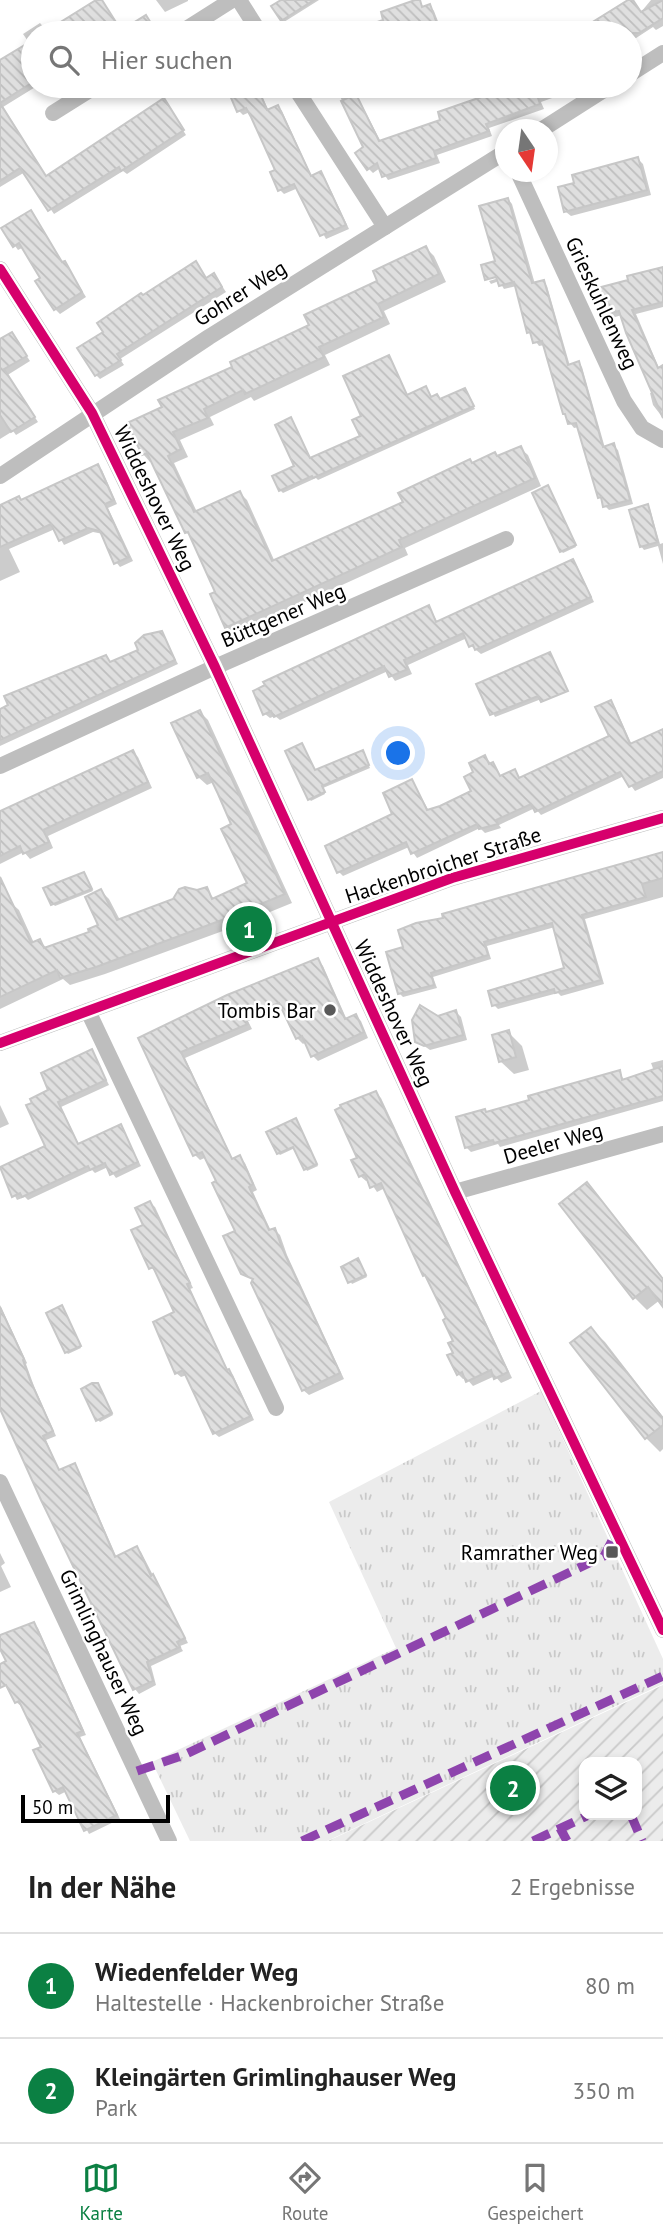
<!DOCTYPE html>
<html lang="de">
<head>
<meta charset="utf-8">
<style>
	body { margin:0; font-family:"PT Sans",sans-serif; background:#f6f6f6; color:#222 }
	.controls { position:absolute; right:21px; bottom:21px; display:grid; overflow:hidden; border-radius:14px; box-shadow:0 4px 10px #0003 }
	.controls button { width:63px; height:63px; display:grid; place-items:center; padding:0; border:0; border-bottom:2px solid #e0e0e0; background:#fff; color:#222; font:35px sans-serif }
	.compass { position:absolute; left:495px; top:119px; width:63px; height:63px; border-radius:50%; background:#fff; box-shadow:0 4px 10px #0003; rotate:167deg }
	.scale { position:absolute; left:21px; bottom:18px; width:149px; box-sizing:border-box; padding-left:7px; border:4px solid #000; border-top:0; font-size:19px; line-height:24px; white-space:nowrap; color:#000; -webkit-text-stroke:5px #fff; paint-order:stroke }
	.you { position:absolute; left:399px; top:754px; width:24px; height:24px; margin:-18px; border:5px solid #fff; border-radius:50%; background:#1a73e8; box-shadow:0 0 0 10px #1a73e833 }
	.badge { display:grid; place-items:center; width:46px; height:46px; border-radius:50%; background:#0b8043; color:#fff; font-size:23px; font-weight:700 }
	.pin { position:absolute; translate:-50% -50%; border:4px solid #fff; box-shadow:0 2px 7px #0006 }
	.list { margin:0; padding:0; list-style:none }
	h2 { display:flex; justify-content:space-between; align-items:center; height:91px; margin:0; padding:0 28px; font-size:30px }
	h2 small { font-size:23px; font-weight:400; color:#767676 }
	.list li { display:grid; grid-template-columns:46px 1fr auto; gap:21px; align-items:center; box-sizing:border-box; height:105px; padding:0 28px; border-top:2px solid #e0e0e0 }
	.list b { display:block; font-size:26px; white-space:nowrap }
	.list p { margin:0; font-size:23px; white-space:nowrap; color:#767676 }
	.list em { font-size:23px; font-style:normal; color:#767676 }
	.icon { flex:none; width:38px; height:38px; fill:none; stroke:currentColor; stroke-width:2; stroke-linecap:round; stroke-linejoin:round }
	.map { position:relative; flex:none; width:663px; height:1841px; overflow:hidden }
	.search { position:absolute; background:#fff; box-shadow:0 4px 10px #0003; left:21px; right:21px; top:21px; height:77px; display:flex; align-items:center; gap:18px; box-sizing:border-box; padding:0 24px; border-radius:38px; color:#767676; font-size:26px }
	.sheet { height:301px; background:#fff }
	nav { display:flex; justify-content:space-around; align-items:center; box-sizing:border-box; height:98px; border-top:2px solid #e0e0e0; background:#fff; font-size:19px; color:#767676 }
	nav a { display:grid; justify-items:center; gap:4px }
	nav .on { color:#0b8043 }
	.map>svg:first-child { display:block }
</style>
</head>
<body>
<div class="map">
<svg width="663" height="1841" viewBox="0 0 663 1841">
	<defs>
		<pattern id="grass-tufts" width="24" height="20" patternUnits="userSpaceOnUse" patternTransform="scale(1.75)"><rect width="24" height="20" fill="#ececec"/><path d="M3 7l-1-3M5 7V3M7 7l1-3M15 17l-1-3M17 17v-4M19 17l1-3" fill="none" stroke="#c9c9c9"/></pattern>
		<pattern id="garden-furrows" width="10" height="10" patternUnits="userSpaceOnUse" patternTransform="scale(1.75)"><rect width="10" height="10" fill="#ececec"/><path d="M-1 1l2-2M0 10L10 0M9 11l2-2" fill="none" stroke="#c9c9c9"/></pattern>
		<pattern id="building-back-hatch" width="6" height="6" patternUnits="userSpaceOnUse" patternTransform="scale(1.75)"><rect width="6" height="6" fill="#dfdfdf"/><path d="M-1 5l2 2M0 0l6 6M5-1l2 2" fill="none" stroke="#bebebe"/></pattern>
	</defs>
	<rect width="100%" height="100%" fill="#fff"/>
	<polygon fill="url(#grass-tufts)" points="541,1391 663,1659 663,1684 327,1841 190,1841 152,1762 396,1648 329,1502"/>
	<path fill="url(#garden-furrows)" fill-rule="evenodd" d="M663,1685V1841H328ZM584,1762H637V1815H584Z"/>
	<g fill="#0003">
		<polygon points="99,0 104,3 122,32 33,33 33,86 37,86 3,107 47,177 167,104 186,135 127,174 123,171 54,214 25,172 0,187 0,63 30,44 23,34 40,23 48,32"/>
		<polygon points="156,0 188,0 188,1 165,12"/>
		<polygon points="285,0 319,0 284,22 274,7"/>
		<polygon points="419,0 424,8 430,6 434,11 441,29 432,32 433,33 350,33 385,21"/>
		<polygon points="631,0 641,12 651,0 663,0 663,26 656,30 653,27 630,42 630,33 584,33 583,31"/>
		<polygon points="227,86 257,86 269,111 278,107 282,111 312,177 321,173 325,178 349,229 326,239 298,188 284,194 280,190 278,171 250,112 243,115 239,111"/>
		<polygon points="335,86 352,86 381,142 443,121 495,94 492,86 579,86 580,88 541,102 544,109 489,128 492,136 437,155 440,163 388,180 380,168 373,173 368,168 365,148"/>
		<polygon points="638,159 643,164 651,195 571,216 566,212 560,189 576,185"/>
		<polygon points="508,199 512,204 535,284 543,282 547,286 570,366 578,363 582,367 605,448 613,445 618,450 633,504 609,510 605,506 600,497 579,427 574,428 570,423 545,345 539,346 529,332 517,286 504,289 499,281 491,284 489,281 505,276 504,273 487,280 483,266 497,262"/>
		<polygon points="3,229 63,264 65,263 86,297 60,314 55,309 43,278 24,247 18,250"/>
		<polygon points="426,248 434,256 446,282 384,311 390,324 325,355 330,365 254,401 251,397 210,417 214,425 180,440 188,457 174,463 197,512 240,493 247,500 275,562 405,503 473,464 498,458 520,448 528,455 541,486 405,548 408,555 234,634 226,626 217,593 193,538 186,532 153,461 150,462 143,454 164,408 311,326"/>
		<polygon points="196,264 207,279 218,280 226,292 120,359 124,365 100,379 96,375 106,332"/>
		<polygon points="663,268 663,307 636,314 659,368 663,372 663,418 653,405 650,393 653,392 622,315 608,319 603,314 630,281"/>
		<polygon points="12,334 30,361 6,376 0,370 0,341"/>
		<polygon points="389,357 408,396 426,388 432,399 441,401 465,390 475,409 318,480 316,478 283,493 280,490 296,467 291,419 311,460 362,437 364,417"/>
		<polygon points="19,393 38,422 16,435 13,431 0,439 0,397"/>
		<polygon points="97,466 102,470 117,504 108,508 133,561 120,567 116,562 103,534 93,532 64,545 55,529 9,549 20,572 0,581 0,528"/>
		<polygon points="550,489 576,547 563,553 561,551"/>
		<polygon points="647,506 650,509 660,544 663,543 663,564 658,546 644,550 641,546"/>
		<polygon points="573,561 577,566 594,602 481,654 471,646 467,638 408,665 412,674 395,681 388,671 280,720 275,716 270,718 265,714 429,607 438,623"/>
		<polygon points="161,633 178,664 0,746 0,710 106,657 111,664 140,651"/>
		<polygon points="550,655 567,689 495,717 478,685"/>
		<polygon points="610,702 615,707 632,745 663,733 663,778 635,791 624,776 541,815 535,808 499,825 501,828 485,833 480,828 417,858 409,847 343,876 339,872 395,815 412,781 429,811 473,792 476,773 485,757 497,769 501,777 515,772 521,779 611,737"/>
		<polygon points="200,712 208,720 292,903 231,928 105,974 70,985 63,979 0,1009 0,906 10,902 19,910 34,943 39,941 47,948 91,933 100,926 101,891 109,899 120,920 206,889 215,900 249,884 234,825 214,782 207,785 198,777"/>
		<polygon points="133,752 138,757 152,788 48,836 53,848 30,859 24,852 0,864 0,813"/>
		<polygon points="364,754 370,768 323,788 325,794 311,801 309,799 315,772"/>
		<polygon points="663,854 663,897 585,919 604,984 561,996 558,993 498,1009 494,1005 566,969 555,927 487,946 491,959 433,977 437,988 403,997 399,993 405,948 445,919"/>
		<polygon points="84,874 93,891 55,906 53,904"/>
		<polygon points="318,960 323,966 347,1020 356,1016 361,1021 368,1038 318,1061 313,1056 306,1042 303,1044 297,1038 283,1008 248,1021 252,1029 185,1058 233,1160 239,1158 245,1163 257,1190 253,1192 271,1231 275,1230 280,1235 287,1255 344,1379 309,1395 303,1390 254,1281 242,1273 238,1232 207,1157 200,1160 195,1155 140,1039"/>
		<polygon points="456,1012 461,1017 467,1040 430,1050 417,1041 438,1017"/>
		<polygon points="508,1032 522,1046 529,1070 514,1074 500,1061"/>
		<polygon points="92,1051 109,1085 61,1107 79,1145 120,1126 141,1166 116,1178 108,1167 95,1173 92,1170 28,1200 25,1197 17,1200 1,1169 47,1147 51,1091"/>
		<polygon points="663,1060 663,1101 500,1147 498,1144 471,1152 466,1147 487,1114 619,1072 625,1081 654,1071 651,1063"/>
		<polygon points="376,1093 381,1098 512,1378 501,1383 495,1376 473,1386 466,1378 463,1379 458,1374 455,1342 448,1319 430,1280 424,1275 385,1188 377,1192 369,1180 366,1181 360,1176 359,1159"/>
		<polygon points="0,1105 9,1124 0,1128"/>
		<polygon points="296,1120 318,1166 307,1171 295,1148 280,1155 278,1153"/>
		<polygon points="587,1184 599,1197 663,1278 663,1304 660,1300 647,1310 634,1297"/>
		<polygon points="150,1203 155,1207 193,1288 190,1289 228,1371 233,1375 254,1420 219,1437 214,1433 187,1375 181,1377 176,1373 176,1313 157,1272 151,1268 145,1226"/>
		<polygon points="360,1262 367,1277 352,1284 343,1267"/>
		<polygon points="0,1305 27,1363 26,1364 34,1386 56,1436 46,1440 60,1472 74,1465 78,1469 117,1558 137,1548 141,1552 188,1643 180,1646 183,1651 151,1666 156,1685 139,1694 135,1689 37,1488 0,1405"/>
		<polygon points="64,1309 81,1348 68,1354 66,1352"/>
		<polygon points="591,1329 605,1342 663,1417 663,1449 660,1452 646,1438"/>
		<polygon points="100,1388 113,1415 100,1422 98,1420"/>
		<polygon points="0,1553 5,1563 1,1566 11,1587 0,1592"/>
		<polygon points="34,1624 38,1628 86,1735 80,1737 120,1819 89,1834 67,1791 59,1795 54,1791 43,1748 23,1705 21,1706 16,1702 0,1669 0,1666 8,1662"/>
	</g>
	<g fill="url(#building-back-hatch)" stroke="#c7c7c7" stroke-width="2">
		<polygon points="96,0 102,0 119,27 110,33 43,33"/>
		<polygon points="281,0 314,0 281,21 271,6"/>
		<polygon points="415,0 420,0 422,7 430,4 437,24 429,27 432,33 352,33 352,31 383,20 381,12"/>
		<polygon points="628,0 633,0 641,12 663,0 663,18 639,33 575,33"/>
		<polygon points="146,15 157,33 117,33"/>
		<polygon points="33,40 33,82 0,103 46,176 164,98 184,130 121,171 119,167 48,211 20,168 0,181 0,60"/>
		<polygon points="226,86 257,86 267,110 278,105 311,176 321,171 346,225 320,236 294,184 278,191 270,172 275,170 251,117 246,108 237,112"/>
		<polygon points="491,86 534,86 540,104 486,124 489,131 434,151 436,158 382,177 377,163 367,170 355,153 363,147 341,101 356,94 379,141 440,120 438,112 493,93"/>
		<polygon points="638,157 647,190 564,212 558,187 574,183 572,175"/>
		<polygon points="508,198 532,283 544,280 568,365 579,361 603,447 614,443 630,500 603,507 601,497 598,498 576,423 568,424 565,414 563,414 542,341 533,343 530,332 527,333 514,282 499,286 496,277 485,280 481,265 495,261 479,206"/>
		<polygon points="31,210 62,262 65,261 82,292 54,310 35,281 40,278 19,243 13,247 1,228"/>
		<polygon points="426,246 439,274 378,304 384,317 319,347 324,357 245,394 243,390 204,409 208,418 173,432 181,449 168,456 182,485 194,512 240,491 272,561 403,502 398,493 470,459 472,463 495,452 497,456 521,446 535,478 399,540 402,547 225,628 210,594 215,592 188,532 185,533 147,453 142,455 127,423 162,407 158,400 232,367 230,362 309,325 304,315 377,281 373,271"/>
		<polygon points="196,261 206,278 214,273 222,287 117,354 121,360 95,376 77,348 103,332 97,323 141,293 143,295"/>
		<polygon points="663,267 663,302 632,310 658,368 663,365 663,418 626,333 619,311 602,315 590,290 628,280 627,276"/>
		<polygon points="12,332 27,356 4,369 35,417 11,432 0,415 0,339"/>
		<polygon points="389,355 407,395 426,386 431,397 437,394 440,399 465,388 474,406 313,478 312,476 279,491 272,476 294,466 275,425 291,417 310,458 360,436 352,420 361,416 343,376"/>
		<polygon points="98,464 114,500 105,504 129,557 114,564 100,531 88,528 59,541 51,524 0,547 0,505 19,496 21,500"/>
		<polygon points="548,485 576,545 560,552 532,493"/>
		<polygon points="648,504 658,542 640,547 629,510"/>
		<polygon points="573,559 591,597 475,650 473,645 469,647 463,633 404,660 408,669 389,677 384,666 274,717 271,711 263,715 253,691 265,685 263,682 429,605 436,622"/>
		<polygon points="162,631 175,660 0,740 0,709 8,705 4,696 106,655 110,662 138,650 135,643 144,635"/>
		<polygon points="550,652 568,691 541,702 538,696 490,715 476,684"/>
		<polygon points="611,700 630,744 663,729 663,771 629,787 620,772 535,812 531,804 496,820 498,824 479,829 477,824 411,854 406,842 337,873 325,846 392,814 383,793 412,779 427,810 440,806 471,791 464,777 473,772 469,763 485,755 489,764 493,762 500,776 515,769 519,778 609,736 595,707"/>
		<polygon points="200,710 285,894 222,920 96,967 60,978 57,970 0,997 0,877 31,943 40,939 44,948 89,932 88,929 98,925 85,897 101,889 117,920 173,899 179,889 185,887 197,890 207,887 212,899 247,883 221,829 231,824 218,794 208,773 197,778 171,723"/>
		<polygon points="302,743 315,770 363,750 369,765 322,786 325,792 308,800 285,751"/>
		<polygon points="133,750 148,782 43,830 49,842 23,854 20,846 0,856 0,811"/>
		<polygon points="663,852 663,878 642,884 646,897 582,915 601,980 555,993 554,989 492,1006 488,991 564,968 552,923 484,942 488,955 431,973 434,985 398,994 386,952 403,947 398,930 416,923 443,918 442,914 474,905"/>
		<polygon points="84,872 92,889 51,905 43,888"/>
		<polygon points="318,958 345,1019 356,1014 364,1032 311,1057 302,1036 296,1039 279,1003 244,1016 248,1024 181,1052 232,1159 240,1155 253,1184 249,1187 269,1230 275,1228 282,1248 340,1373 302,1391 251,1283 253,1279 241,1274 223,1236 235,1231 212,1183 216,1181 202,1152 193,1156 138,1038 227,995"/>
		<polygon points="420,1005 438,1016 456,1010 463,1035 424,1046 415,1042 412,1020"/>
		<polygon points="509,1030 516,1057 499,1062 492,1035"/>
		<polygon points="92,1049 106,1080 58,1102 78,1144 121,1124 138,1162 110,1175 105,1163 90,1170 88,1166 22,1197 20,1193 12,1197 0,1167 45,1146 26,1105 32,1103 30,1099 48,1090 41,1073"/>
		<polygon points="663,1066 663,1096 494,1143 493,1140 465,1148 456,1117 485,1109 486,1112 529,1100 528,1096 620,1070 622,1080"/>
		<polygon points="376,1091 508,1372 494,1379 491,1370 466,1382 462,1372 457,1375 447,1355 453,1353 448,1343 453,1341 443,1320 446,1318 425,1275 423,1276 381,1183 370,1188 365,1174 359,1177 351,1160 357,1158 335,1110 341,1107 340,1105"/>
		<polygon points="296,1118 317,1164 304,1170 293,1147 277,1154 266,1132"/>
		<polygon points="587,1182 663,1279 663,1307 648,1287 633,1299 559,1204"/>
		<polygon points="150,1201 190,1283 187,1284 227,1370 229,1369 251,1416 213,1434 183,1370 175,1374 153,1322 174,1312 153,1267 149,1269 131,1230 143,1225 135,1208"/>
		<polygon points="358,1258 366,1275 348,1283 341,1267"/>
		<polygon points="62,1305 81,1346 65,1353 46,1313"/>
		<polygon points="0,1307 24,1359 23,1360 30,1380 53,1431 43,1436 59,1470 75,1463 115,1557 137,1546 151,1576 153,1574 185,1638 177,1642 180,1647 147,1662 153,1681 133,1690 41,1500 0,1409"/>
		<polygon points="591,1327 663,1418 663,1425 645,1439 570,1343"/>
		<polygon points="92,1383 98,1383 112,1413 96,1421 81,1389"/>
		<polygon points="34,1622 83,1731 77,1733 117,1815 84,1831 63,1787 53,1792 33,1750 41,1747 19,1701 15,1703 6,1685 0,1688 0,1664 6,1661 0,1649 0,1635"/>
	</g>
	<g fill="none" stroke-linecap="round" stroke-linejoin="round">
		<g stroke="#bebebe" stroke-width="16">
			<polyline points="239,0 260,33"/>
			<polyline points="180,33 232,0"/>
			<polyline points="630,74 663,53"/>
			<polyline points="294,86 385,227"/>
			<polyline points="53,113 96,86"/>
			<polyline points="541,130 610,86"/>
			<polyline points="518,172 624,401 642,428 663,440"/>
			<polyline points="0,269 92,413 215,667 455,1192 663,1630"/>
			<polyline points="0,476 209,337 505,152"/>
			<polyline points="0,766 215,667 506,539"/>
			<polyline points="88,1011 276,1408"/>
			<polyline points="0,1043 452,878 663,818"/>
			<polyline points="455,1192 663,1134"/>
			<polyline points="0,1482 169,1841"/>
		</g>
		<g stroke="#8e44ad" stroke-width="9" stroke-dasharray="18 9" stroke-linecap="butt">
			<polyline points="137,1771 184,1755 604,1556 617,1531"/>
			<polyline points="631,1815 642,1841"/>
			<polyline points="560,1828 567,1841"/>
			<polyline points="302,1841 663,1676"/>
			<polyline points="533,1841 589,1815"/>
		</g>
		<defs>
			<g id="cycleway">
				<polyline points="0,269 92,413 215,667 455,1192 663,1630"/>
				<polyline points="0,1043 452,878 663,818"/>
			</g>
		</defs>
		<use href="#cycleway" stroke="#fff" stroke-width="15"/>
		<use href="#cycleway" stroke="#d6006c" stroke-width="10"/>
	</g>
	<g fill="#595959" stroke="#fff" stroke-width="2.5">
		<circle cx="330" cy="1010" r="7"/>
		<rect x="605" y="1545" width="14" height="14" rx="3.5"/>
	</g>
	<g text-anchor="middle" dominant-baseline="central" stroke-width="5" stroke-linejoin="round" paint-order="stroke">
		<g font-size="21" fill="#000" stroke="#fff">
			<text transform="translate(240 293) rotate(-32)">Gohrer Weg</text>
			<text transform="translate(602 303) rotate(65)">Grieskuhlenweg</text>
			<text transform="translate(155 498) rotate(64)">Widdeshover Weg</text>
			<text transform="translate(283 615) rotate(-23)">Büttgener Weg</text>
			<text transform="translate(443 865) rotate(-18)">Hackenbroicher Straße</text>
			<text transform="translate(394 1013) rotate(65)">Widdeshover Weg</text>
			<text transform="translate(553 1143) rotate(-16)">Deeler Weg</text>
			<text transform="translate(104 1652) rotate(65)">Grimlinghauser Weg</text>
		</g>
		<g font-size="21" fill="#000" stroke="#fff" text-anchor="end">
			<text x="316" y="1010">Tombis Bar</text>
			<text x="598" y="1552">Ramrather Weg</text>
		</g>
	</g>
</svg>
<div class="controls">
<button><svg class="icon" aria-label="layers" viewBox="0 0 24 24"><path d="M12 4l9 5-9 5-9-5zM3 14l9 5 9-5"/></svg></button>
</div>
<svg class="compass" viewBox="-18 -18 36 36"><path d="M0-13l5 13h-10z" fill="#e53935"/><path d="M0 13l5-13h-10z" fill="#767676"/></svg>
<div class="scale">50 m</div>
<div class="you"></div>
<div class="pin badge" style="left:249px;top:929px">1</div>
<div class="pin badge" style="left:513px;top:1788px">2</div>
<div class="search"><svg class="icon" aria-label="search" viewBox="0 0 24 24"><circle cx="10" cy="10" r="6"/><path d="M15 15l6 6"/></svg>Hier suchen</div>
</div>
<section class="sheet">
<h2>In der Nähe<small>2 Ergebnisse</small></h2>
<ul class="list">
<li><span class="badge">1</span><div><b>Wiedenfelder Weg</b><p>Haltestelle · Hackenbroicher Straße</p></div><em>80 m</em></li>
<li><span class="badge">2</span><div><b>Kleingärten Grimlinghauser Weg</b><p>Park</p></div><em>350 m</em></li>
</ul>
</section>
<nav>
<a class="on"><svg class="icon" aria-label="map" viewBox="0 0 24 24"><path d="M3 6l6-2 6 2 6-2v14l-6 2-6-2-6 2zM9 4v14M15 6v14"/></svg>Karte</a>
<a><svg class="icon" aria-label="directions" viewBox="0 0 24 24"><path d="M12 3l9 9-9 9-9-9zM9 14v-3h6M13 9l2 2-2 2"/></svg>Route</a>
<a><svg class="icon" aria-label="saved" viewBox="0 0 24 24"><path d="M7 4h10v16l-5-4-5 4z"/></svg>Gespeichert</a>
</nav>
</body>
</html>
